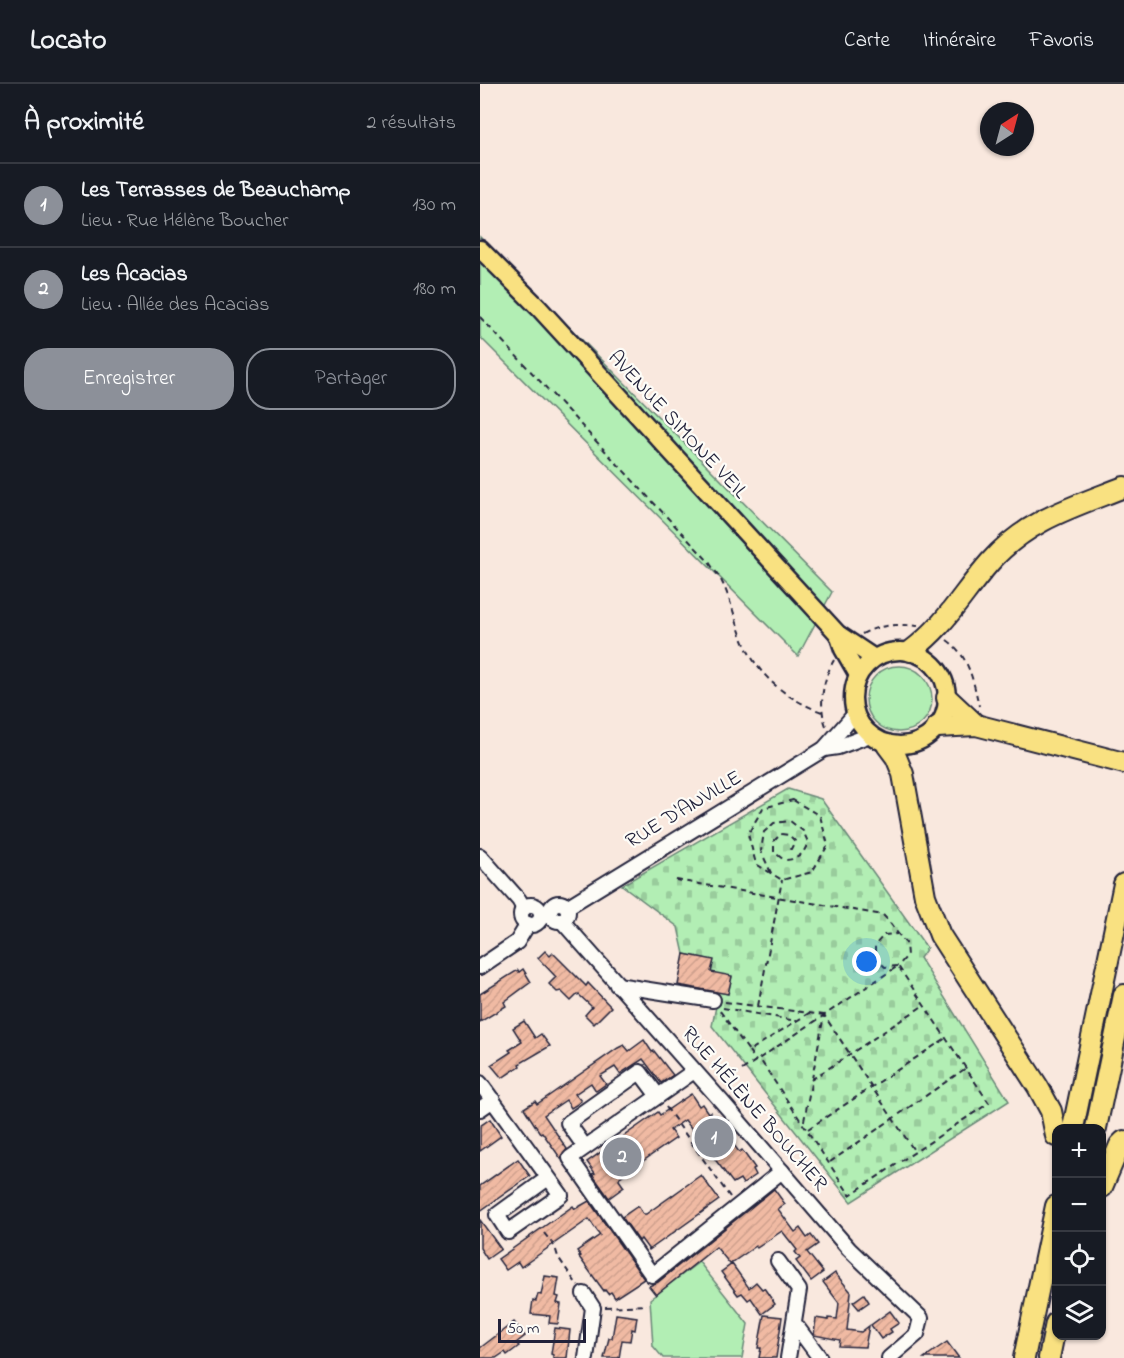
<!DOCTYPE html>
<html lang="fr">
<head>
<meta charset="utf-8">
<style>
	body { margin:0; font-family:"Indie Flower",sans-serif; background:#242831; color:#f1f3f6 }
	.controls { position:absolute; right:18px; bottom:18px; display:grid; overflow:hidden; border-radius:12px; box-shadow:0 2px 4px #0004 }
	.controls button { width:54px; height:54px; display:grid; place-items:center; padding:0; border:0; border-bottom:2px solid #363941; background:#171b24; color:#f1f3f6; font:30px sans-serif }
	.compass { position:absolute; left:500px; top:18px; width:54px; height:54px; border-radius:50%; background:#171b24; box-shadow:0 2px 4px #0004; rotate:36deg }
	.scale { position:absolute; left:18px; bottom:15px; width:88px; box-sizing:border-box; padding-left:6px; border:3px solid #22223b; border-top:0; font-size:16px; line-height:21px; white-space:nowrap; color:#22223b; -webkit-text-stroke:4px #fdfcf7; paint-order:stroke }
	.you { position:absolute; left:387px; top:878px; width:21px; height:21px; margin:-15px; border:4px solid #fff; border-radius:50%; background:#1a73e8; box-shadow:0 0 0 9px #1a73e833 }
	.badge { display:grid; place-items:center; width:39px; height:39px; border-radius:50%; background:#8c9099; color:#fff; font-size:20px; font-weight:700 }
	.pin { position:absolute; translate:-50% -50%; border:3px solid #fff; box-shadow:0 2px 6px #0006 }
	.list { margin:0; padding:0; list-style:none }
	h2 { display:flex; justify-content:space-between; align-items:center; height:78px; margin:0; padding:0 24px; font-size:26px }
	h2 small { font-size:20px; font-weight:400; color:#9ea1a6 }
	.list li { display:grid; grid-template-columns:39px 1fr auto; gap:18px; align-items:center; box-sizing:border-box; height:84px; padding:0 24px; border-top:2px solid #363941 }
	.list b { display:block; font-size:22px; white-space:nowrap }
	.list p { margin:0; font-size:20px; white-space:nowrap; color:#9ea1a6 }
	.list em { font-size:20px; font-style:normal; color:#9ea1a6 }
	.actions { display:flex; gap:12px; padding:18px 24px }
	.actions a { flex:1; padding:14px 0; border:2px solid #8c9099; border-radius:24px; text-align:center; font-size:21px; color:#8c9099 }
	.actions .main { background:#8c9099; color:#fff }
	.icon { flex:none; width:33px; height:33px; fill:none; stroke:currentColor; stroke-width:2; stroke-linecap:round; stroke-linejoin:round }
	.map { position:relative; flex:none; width:644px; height:1274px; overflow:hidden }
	header { display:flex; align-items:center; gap:36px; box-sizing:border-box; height:84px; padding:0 30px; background:#171b24; border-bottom:2px solid #363941 }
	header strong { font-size:28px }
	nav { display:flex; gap:33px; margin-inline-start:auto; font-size:21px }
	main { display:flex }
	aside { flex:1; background:#171b24 }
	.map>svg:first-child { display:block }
</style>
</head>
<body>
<header>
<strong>Locato</strong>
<nav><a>Carte</a><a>Itinéraire</a><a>Favoris</a></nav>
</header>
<main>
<aside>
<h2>À proximité<small>2 résultats</small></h2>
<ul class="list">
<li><span class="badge">1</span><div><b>Les Terrasses de Beauchamp</b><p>Lieu · Rue Hélène Boucher</p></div><em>130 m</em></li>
<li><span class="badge">2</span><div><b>Les Acacias</b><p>Lieu · Allée des Acacias</p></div><em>180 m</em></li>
</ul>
<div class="actions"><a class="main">Enregistrer</a><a>Partager</a></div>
</aside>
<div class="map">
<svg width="644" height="1274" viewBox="0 0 644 1274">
	<defs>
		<pattern id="cemetery-stones" width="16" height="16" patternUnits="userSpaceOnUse" patternTransform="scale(1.5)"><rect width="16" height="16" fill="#b2eeb4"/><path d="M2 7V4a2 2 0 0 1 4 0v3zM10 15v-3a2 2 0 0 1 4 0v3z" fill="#99cc9c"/></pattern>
		<pattern id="building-hatch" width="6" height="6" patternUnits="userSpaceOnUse" patternTransform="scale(1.5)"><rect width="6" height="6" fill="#f0baa3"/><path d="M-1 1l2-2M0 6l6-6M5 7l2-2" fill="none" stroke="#cea08d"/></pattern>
	</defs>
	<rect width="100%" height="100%" fill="#f9e8de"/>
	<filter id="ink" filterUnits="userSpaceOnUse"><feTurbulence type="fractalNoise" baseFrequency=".0167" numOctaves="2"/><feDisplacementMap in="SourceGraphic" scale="12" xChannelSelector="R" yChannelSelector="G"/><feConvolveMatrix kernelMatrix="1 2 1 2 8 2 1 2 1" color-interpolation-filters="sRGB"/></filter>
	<g filter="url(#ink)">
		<g fill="#b2eeb4" stroke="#6a8878" stroke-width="1.5">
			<polygon points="0,153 352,508 318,572 0,253"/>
			<circle cx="419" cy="615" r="33"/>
			<polygon points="219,1178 268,1240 262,1274 183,1274 173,1262 170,1215"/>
		</g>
		<polygon fill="url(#cemetery-stones)" stroke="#6a8878" stroke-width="1.5" points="308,705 341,715 447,864 440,874 529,1017 371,1118 232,942 239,908 248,910 252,893 231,891 233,876 204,870 198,843 142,801"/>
		<g fill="url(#building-hatch)" stroke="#22223b" stroke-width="1.5">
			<polygon points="65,867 70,872 73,869 106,902 108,899 131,923 114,940 105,931 112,923 98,910 91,917 81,907 77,908 69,900 76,893 58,874"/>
			<polygon points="204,870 234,876 231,888 252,892 248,910 198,901"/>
			<polygon points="43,885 51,898 24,918 26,922 0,938 0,910 38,886 39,888"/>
			<polygon points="44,937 55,954 61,950 70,962 39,980 40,982 22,994 11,981 31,968 29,966 42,958 33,944"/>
			<polygon points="164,956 172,968 174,967 193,991 181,999 163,975 140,990 135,983 120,992 126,1000 116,1007 111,999 95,1010 101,1017 96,1021 91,1024 86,1016 64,1031 87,1065 81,1075 62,1048 60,1049 44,1024 55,1017 57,1020 138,964 144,961 149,967"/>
			<polygon points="211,1010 219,1022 222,1020 228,1029 230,1028 259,1068 262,1066 275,1084 273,1085 276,1091 263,1100 260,1095 253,1099 205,1036 190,1046 196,1054 140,1093 139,1096 144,1103 129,1114 112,1090 115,1089 107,1078 178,1028 180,1031"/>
			<polygon points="10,1035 21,1052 0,1067 0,1042"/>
			<polygon points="38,1075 50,1092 0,1127 0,1102"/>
			<polygon points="221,1091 239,1116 169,1166 161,1155 159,1157 142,1133 158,1122 163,1130 166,1130"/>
			<polygon points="294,1105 305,1120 298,1125 315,1148 320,1144 327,1154 331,1151 338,1160 327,1168 343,1188 331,1197 316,1177 320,1174 315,1168 317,1166 302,1147 277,1164 276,1162 250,1180 236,1163 176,1211 169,1202 178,1198"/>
			<polygon points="109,1117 164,1195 135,1214 131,1208 128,1210 125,1206 124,1207 99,1173 101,1172 97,1167 120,1151 109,1135 41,1183 38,1178 26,1186 18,1175 93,1122 95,1125"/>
			<polygon points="0,1136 21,1165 7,1175 0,1164"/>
			<polygon points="252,1180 269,1204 276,1198 282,1205 284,1204 295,1220 282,1230 271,1214 268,1216 262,1209 258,1211 241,1188"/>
			<polygon points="355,1189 371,1208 367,1246 381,1248 389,1242 385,1263 359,1262 360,1256 334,1251 336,1234 348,1236 348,1234 357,1235 359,1219 343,1198"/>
			<polygon points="65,1192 79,1194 76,1212 79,1213 77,1219 81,1220 78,1240 69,1239 70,1232 51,1230 53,1216 56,1217 58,1210 61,1211"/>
			<polygon points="384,1210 389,1218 379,1225 373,1218"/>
			<polygon points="410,1227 419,1239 410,1245 412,1248 401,1255 391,1241"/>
			<polygon points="136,1230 157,1233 155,1246 152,1245 150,1257 142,1256 139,1274 124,1274 129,1254 132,1254"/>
			<polygon points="284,1231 302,1233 296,1274 279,1274 281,1264 278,1264"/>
			<polygon points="34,1238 45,1252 36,1259 39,1262 27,1271 25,1268 16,1274 0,1274 0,1264"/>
			<polygon points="75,1244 90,1246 87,1274 73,1274 73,1271 71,1270"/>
			<polygon points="467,1258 479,1274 444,1274 458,1264"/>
		</g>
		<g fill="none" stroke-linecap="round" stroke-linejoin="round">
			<defs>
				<g id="minor">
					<polyline points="344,665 358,663 390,651"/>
					<polyline points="0,772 39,816 44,825"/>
					<circle cx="79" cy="828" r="9"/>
					<circle cx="51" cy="831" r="10"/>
					<polyline points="87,823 344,665 375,630"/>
					<polyline points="82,837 243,1019 369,1165 441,1234 437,1250 409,1274"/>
					<polyline points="0,883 37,858 48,840"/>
					<polyline points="137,901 233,916"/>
					<polyline points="214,987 90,1074 172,1191 302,1087"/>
					<polyline points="0,999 81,1111 28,1148 17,1131 68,1094"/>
					<polyline points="0,1025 13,1016"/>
					<polyline points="105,1063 88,1039 160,988 178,1012"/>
					<polyline points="298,1177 319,1206 308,1274"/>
					<polyline points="104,1210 113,1224 106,1274"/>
					<polyline points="314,1239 340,1274"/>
				</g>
				<g id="major">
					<polyline points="0,165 58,223 358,550 394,574"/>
					<polyline points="358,550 363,565 378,591"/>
					<circle cx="420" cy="614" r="47"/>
				</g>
				<g id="highway">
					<path d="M431,567C467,540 481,511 510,478C547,436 593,423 644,403"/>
					<polyline points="467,614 496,641"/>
					<polyline points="457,643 496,641 644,679"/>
					<polyline points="407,661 416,673 423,690 445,812 460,851 558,1003 571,1027 576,1052"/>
					<polyline points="593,1044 644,800"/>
					<polyline points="616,1044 644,911"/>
					<polyline points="622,1103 640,1061 644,1057"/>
					<polyline points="544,1274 576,1122"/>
					<polyline points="569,1274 576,1239"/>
				</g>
			</defs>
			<use href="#minor" stroke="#22223b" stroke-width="18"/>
			<use href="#major" stroke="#22223b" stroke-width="21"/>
			<use href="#highway" stroke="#22223b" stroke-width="24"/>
			<g stroke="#22223b" stroke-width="2" stroke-dasharray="6 4.5" stroke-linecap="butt">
				<path d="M0,233L229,478C233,485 239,491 242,498C253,520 257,546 268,567C284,597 311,617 342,628"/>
				<path d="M382,550C401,540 417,540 438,542"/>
				<path d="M467,556C489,572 493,596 499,622"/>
				<path d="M346,642C338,621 343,595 354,576"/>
				<polygon points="313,716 340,732 348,761 332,788 302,796 276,780 268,750 283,724"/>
				<path d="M291,789L281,767L284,748L294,739L310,737L323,747L328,758C324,770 318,776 304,776L294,768V757L301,750L309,751L315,757L311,765H306"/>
				<path d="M196,796L403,831C412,840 417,850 426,859L427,872L418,882L405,883L395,874V861L404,851L417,850"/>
				<polyline points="60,844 72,842"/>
				<polyline points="245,918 344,931"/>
				<polyline points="278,922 302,796"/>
				<polyline points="243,924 317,937"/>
				<polyline points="240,927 269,967 329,929"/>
				<polyline points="269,967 276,977"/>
				<polyline points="262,986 418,882 509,1019 370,1111 279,974"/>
				<polyline points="331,996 444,921"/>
				<polyline points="186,1023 250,1113"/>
				<polyline points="324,1037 344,931 435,1068"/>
				<polyline points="328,1045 466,954"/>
				<polyline points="350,1078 486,984"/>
				<polyline points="64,1149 75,1163 78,1173 98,1202"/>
				<polyline points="125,1223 167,1221"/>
			</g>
			<use href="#minor" stroke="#fdfcf7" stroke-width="14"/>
			<use href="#major" stroke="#f9e181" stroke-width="16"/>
			<use href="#highway" stroke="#f9e181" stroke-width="20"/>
		</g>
	</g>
	<g text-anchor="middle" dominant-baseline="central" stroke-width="4.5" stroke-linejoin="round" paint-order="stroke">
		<g font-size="21" fill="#22223b" stroke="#fdfcf7">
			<text transform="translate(197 341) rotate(47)">AVENUE SIMONE VEIL</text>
			<text transform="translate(204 726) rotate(-31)">RUE D'ANVILLE</text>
			<text transform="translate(274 1025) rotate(49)">RUE HÉLÈNE BOUCHER</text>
		</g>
	</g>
</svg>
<div class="controls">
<button>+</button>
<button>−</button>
<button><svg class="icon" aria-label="locate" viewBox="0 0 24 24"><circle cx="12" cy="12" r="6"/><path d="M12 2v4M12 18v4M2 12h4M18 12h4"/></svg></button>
<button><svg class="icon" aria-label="layers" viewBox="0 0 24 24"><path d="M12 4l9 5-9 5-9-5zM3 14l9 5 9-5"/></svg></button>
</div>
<svg class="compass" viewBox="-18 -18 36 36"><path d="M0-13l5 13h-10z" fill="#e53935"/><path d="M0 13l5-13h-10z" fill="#9ea1a6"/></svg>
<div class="scale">50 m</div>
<div class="you"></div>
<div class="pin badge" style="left:234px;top:1054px">1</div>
<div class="pin badge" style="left:142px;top:1073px">2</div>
</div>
</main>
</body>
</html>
